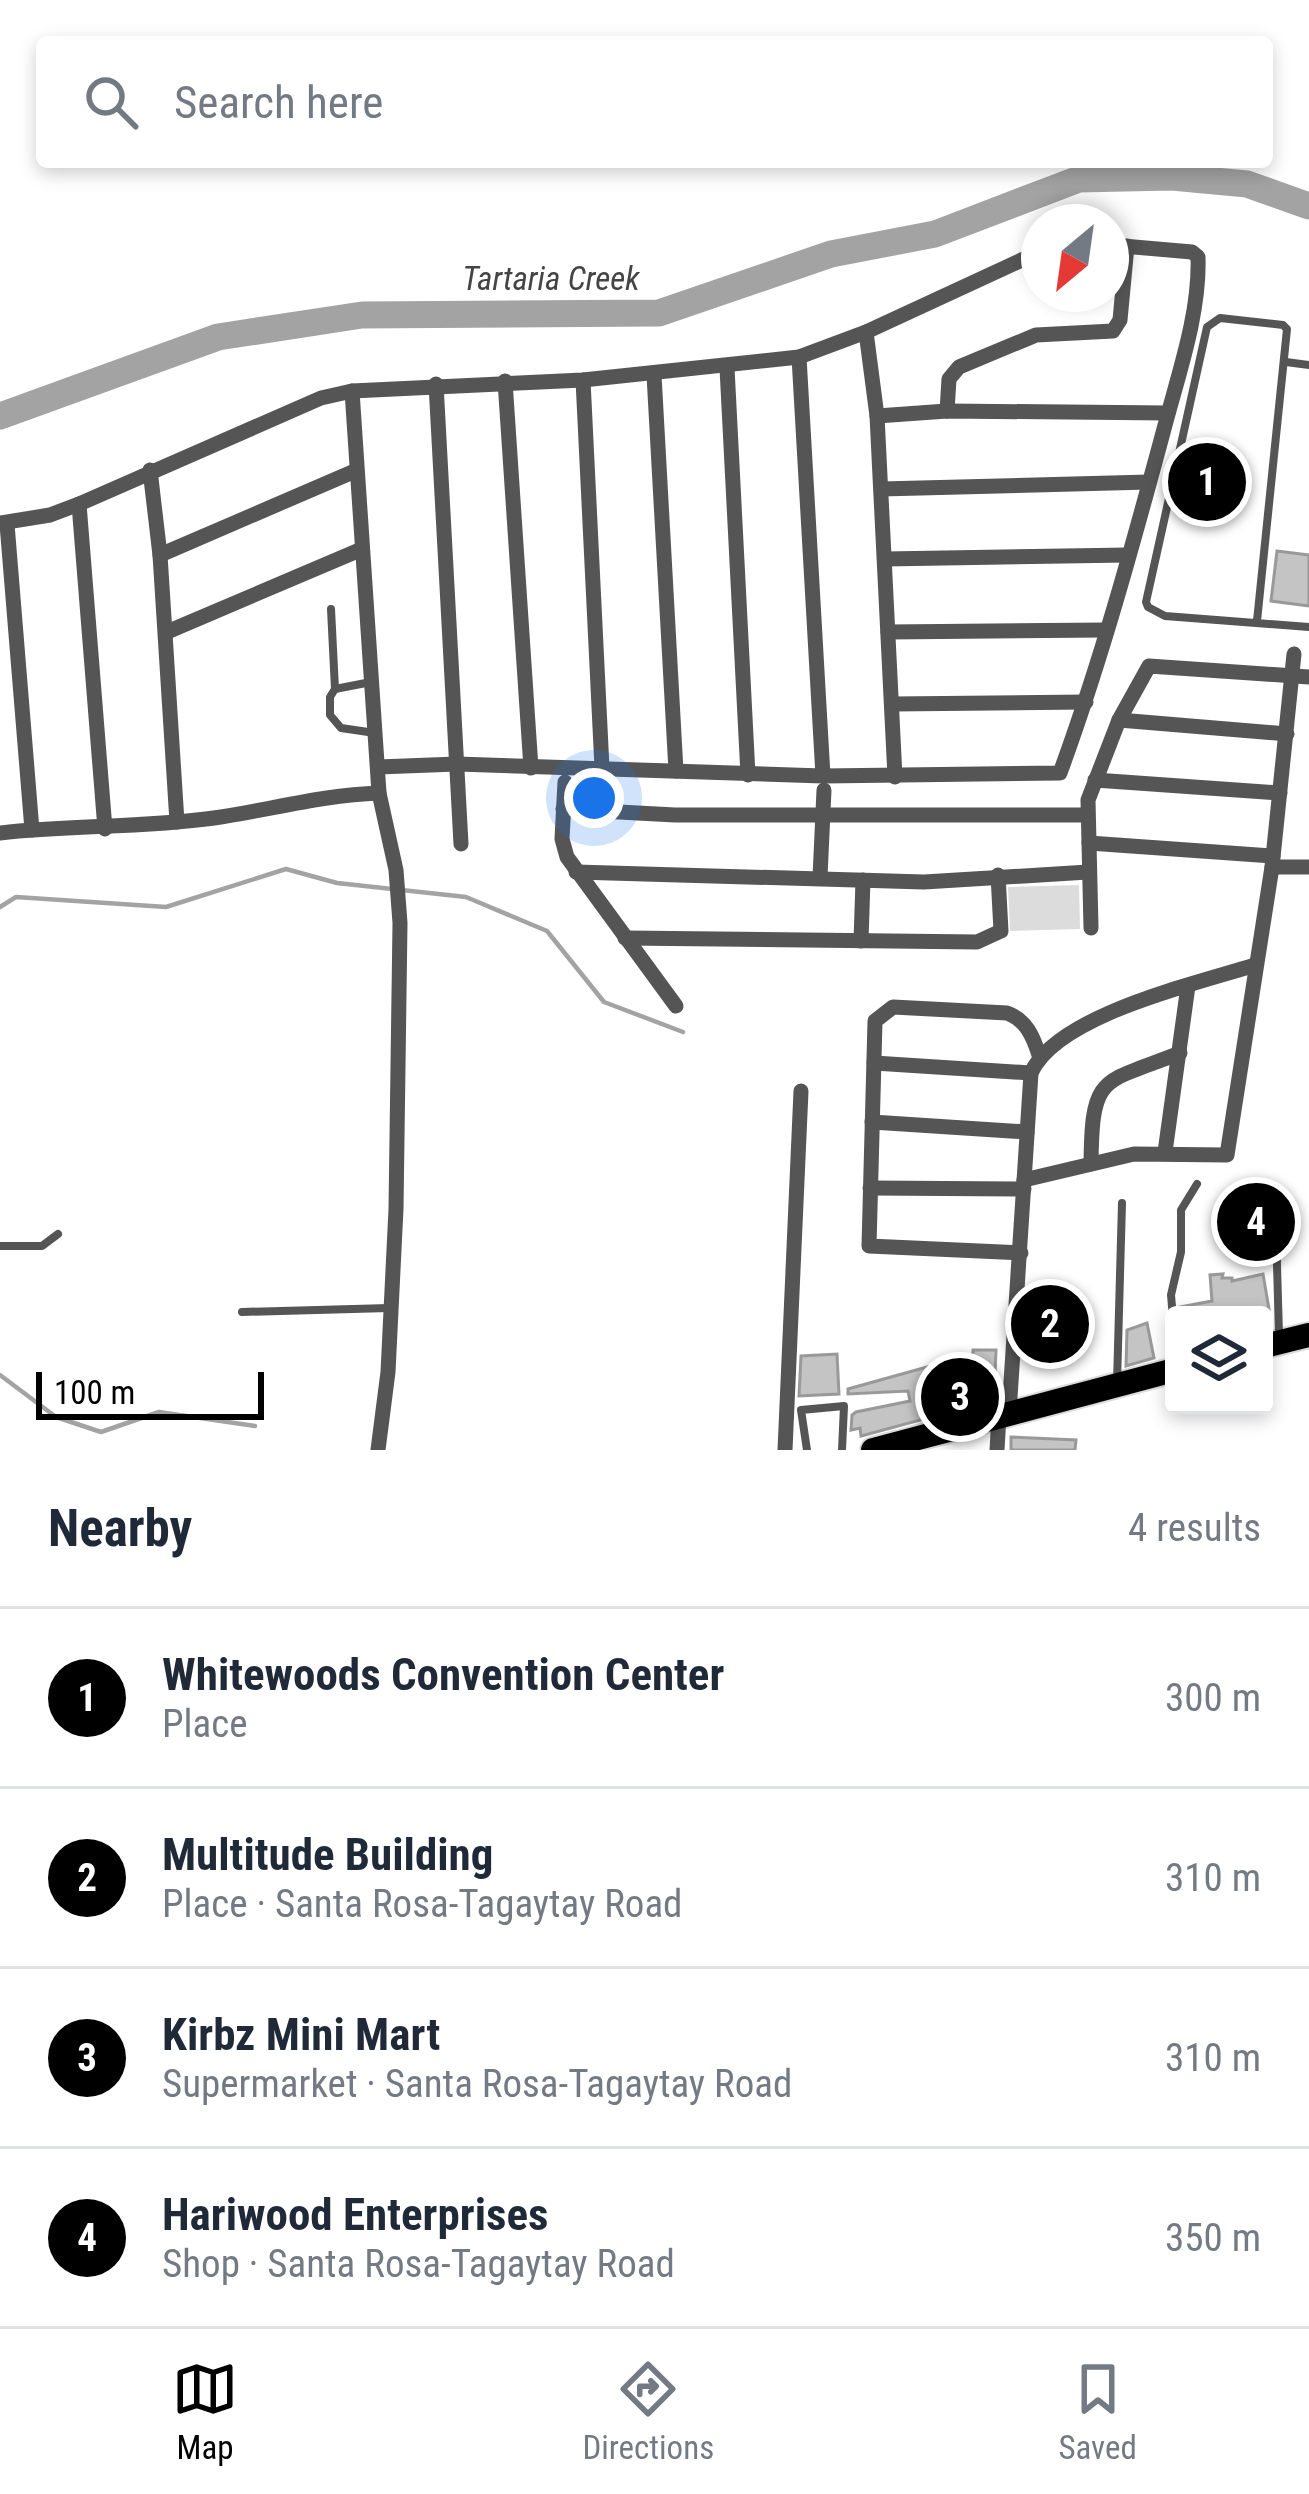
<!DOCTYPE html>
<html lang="en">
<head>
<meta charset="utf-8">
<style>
	body { margin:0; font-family:"Roboto Condensed",sans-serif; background:#f2f2f3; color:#1f2937 }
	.controls { position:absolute; right:36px; bottom:36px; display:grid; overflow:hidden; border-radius:12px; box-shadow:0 6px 18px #0003 }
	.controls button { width:108px; height:108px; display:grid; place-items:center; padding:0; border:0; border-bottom:3px solid #e0e1e3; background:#fff; color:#1f2937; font:60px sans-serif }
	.compass { position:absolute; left:1021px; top:204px; width:108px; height:108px; border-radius:50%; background:#fff; box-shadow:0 6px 18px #0003; rotate:209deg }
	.scale { position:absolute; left:36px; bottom:30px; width:228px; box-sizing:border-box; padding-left:12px; border:6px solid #000; border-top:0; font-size:33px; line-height:42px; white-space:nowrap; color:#000; -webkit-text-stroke:9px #fff; paint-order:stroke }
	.you { position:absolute; left:594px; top:798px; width:42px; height:42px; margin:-30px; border:9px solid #fff; border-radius:50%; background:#1a73e8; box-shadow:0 0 0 18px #1a73e833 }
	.badge { display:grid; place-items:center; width:78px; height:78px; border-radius:50%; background:#000; color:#fff; font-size:39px; font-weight:700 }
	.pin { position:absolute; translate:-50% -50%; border:6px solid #fff; box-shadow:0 3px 12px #0006 }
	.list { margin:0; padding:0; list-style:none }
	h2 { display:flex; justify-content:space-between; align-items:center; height:156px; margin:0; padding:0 48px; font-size:51px }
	h2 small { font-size:39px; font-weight:400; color:#747a83 }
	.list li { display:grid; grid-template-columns:78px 1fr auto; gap:36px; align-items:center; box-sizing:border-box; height:180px; padding:0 48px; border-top:3px solid #e0e1e3 }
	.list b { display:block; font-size:45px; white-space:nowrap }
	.list p { margin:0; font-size:39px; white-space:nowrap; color:#747a83 }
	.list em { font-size:39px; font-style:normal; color:#747a83 }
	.icon { flex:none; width:66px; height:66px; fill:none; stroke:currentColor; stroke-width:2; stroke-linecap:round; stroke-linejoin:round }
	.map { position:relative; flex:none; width:1309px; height:1450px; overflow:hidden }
	.search { position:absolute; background:#fff; box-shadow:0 6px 18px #0003; left:36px; right:36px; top:36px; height:132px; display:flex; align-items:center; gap:30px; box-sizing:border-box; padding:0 42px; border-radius:12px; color:#747a83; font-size:45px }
	.sheet { height:876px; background:#fff }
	nav { display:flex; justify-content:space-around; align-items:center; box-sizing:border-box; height:168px; border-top:3px solid #e0e1e3; background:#fff; font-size:33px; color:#747a83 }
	nav a { display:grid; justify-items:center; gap:6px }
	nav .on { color:#000 }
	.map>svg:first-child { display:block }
</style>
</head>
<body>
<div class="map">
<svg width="1309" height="1450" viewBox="0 0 1309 1450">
	<rect width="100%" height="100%" fill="#fff"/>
	<polygon fill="#dcdcdc" points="1079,885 1080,929 1010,931 1008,887"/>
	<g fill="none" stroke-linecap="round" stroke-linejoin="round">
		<g stroke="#a3a3a3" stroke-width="4.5">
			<polyline points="0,907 16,897 166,907 286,869 337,883 466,897 547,931 604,1002 683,1032"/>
			<polyline points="0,1375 56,1417 101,1432 159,1412 255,1426"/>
		</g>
		<polyline stroke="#a3a3a3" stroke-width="27" points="0,416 218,337 362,315 659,313 831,254 935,234 1079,179 1172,177 1247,184 1309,206"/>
	</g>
	<g fill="#c4c4c4" stroke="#999" stroke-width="3">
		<polygon points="1189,448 1231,452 1225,515 1183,511"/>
		<polygon points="1277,551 1309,555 1309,606 1271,601"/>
		<polygon points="1223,1274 1222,1278 1232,1278 1232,1281 1263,1274 1270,1315 1181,1315 1180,1307 1212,1301 1210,1275"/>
		<polygon points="1038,1307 1065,1314 1063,1351 1035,1335"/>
		<polygon points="1147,1323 1154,1358 1126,1366 1127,1330"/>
		<polygon points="973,1350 996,1350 994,1398 938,1406 939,1415 861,1436 860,1428 851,1430 852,1415 856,1412 910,1401 908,1391 848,1394 848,1389 934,1365 972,1367"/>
		<polygon points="837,1354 839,1394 799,1396 801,1356"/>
		<polygon points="1011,1437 1076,1440 1075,1450 1011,1450"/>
	</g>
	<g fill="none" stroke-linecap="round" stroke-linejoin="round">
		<defs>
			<g id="primary">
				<polyline points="1264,1346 1309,1335"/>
				<polyline points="873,1450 1174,1370"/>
			</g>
		</defs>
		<use href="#primary" stroke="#dbdbdb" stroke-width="28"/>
		<g stroke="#555" stroke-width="8">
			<polyline points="1286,362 1309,365"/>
			<polyline points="331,609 335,689"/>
			<polyline points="1257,621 1287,329 1283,325 1220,318 1207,327 1146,602 1148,607 1165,616 1309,627"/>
			<polyline points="371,682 335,689 330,697 330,715 341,728 375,733"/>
			<polyline points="1229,1205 1267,1220 1276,1229 1279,1335"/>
			<polyline points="0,1246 42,1246 58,1234"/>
			<polyline points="242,1312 389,1308"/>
			<polyline points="1174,1330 1171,1295 1181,1252 1181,1210 1197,1184"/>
			<polyline points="1117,1383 1122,1203"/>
			<polyline points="807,1450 801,1410 844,1406 842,1450"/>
		</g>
		<g stroke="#555" stroke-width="15">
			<polyline points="866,332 877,416 895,777"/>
			<polyline points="799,357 823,776"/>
			<polyline points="727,368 748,775"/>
			<polyline points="654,375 676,771"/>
			<polyline points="583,380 602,768"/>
			<polyline points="505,381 531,768"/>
			<polyline points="436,384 461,844"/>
			<polyline points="352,391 379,793 396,870 400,923 396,1209 388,1372 378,1450"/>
			<polyline points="947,411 949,379 959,367 1036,335 1113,331 1120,320 1127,246"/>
			<polyline points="877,416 947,411 1168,413"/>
			<polyline points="150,470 160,555 177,822"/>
			<polyline points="881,489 1149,482"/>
			<polyline points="79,504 105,829"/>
			<polyline points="0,523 50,515 79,504 321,398 352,391 583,380 799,357 866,332 1039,252"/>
			<polyline points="7,524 32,830"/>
			<polyline points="160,555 355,471"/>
			<polyline points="885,559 1128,555"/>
			<polyline points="167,632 362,549"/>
			<polyline points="888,632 1106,630"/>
			<polyline points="893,704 1086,702"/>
			<polyline points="1119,720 1287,734"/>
			<path d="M378,767L457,764L823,776L1060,773C1101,661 1133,544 1164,429C1178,375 1200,314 1198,257L1192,252L1111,245"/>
			<polyline points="1095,780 1280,793"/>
			<polyline points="565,782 562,839 567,857 676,1006"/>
			<polyline points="563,809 675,815 1087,815"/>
			<path d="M0,833C71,825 142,828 214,818C270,810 322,795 379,793"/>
			<polyline points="1089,843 1273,856"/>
			<polyline points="1272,867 1309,867"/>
			<polyline points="576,872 924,882 1088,872"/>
			<polyline points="820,877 824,790"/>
			<polyline points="1091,928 1088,800 1119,720 1149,666 1309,677"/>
			<polyline points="625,938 977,942 1001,931 998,875"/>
			<polyline points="861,941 863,880"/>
			<polyline points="874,1063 1031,1073"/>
			<polyline points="872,1122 1027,1132"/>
			<polyline points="1165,1152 1188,986"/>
			<path d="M1091,1164C1092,1073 1101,1084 1180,1053"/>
			<polyline points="1024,1180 1134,1154 1227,1155 1272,867 1294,654"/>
			<polyline points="870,1188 1024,1189"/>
			<path d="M1021,1253L869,1246L875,1021L893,1007L1007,1013C1026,1020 1033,1036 1039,1055"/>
			<path d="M1009,1413L1031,1073C1057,1015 1195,984 1255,965"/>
			<polyline points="785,1450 801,1091"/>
			<polyline points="997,1450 999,1416"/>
		</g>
		<use href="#primary" stroke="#000" stroke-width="24"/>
	</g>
	<g text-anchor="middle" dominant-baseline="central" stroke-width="9" stroke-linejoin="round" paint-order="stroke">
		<g font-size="33" font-style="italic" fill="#444" stroke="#fff">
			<text x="551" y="278">Tartaria Creek</text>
		</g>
	</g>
</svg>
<div class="controls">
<button><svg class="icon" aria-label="layers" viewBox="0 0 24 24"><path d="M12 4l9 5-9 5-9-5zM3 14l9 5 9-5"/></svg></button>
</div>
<svg class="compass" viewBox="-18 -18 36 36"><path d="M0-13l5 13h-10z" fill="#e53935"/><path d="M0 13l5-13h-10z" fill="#747a83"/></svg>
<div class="scale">100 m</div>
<div class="you"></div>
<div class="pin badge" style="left:1207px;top:482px">1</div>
<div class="pin badge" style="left:1050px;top:1324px">2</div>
<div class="pin badge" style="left:960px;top:1397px">3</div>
<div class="pin badge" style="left:1256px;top:1222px">4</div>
<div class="search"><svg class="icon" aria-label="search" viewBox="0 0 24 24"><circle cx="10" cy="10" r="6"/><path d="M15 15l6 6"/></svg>Search here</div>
</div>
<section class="sheet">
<h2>Nearby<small>4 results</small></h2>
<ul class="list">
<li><span class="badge">1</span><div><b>Whitewoods Convention Center</b><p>Place</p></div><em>300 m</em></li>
<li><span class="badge">2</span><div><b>Multitude Building</b><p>Place · Santa Rosa-Tagaytay Road</p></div><em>310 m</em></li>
<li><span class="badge">3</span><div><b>Kirbz Mini Mart</b><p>Supermarket · Santa Rosa-Tagaytay Road</p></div><em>310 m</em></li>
<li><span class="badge">4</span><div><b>Hariwood Enterprises</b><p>Shop · Santa Rosa-Tagaytay Road</p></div><em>350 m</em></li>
</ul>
</section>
<nav>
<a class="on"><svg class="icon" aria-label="map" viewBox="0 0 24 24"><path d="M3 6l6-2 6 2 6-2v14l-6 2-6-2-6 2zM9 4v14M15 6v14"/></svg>Map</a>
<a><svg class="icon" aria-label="directions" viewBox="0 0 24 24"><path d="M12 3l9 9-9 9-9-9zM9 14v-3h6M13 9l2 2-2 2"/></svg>Directions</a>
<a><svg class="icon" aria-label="saved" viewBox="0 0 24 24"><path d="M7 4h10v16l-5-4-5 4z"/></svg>Saved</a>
</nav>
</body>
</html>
